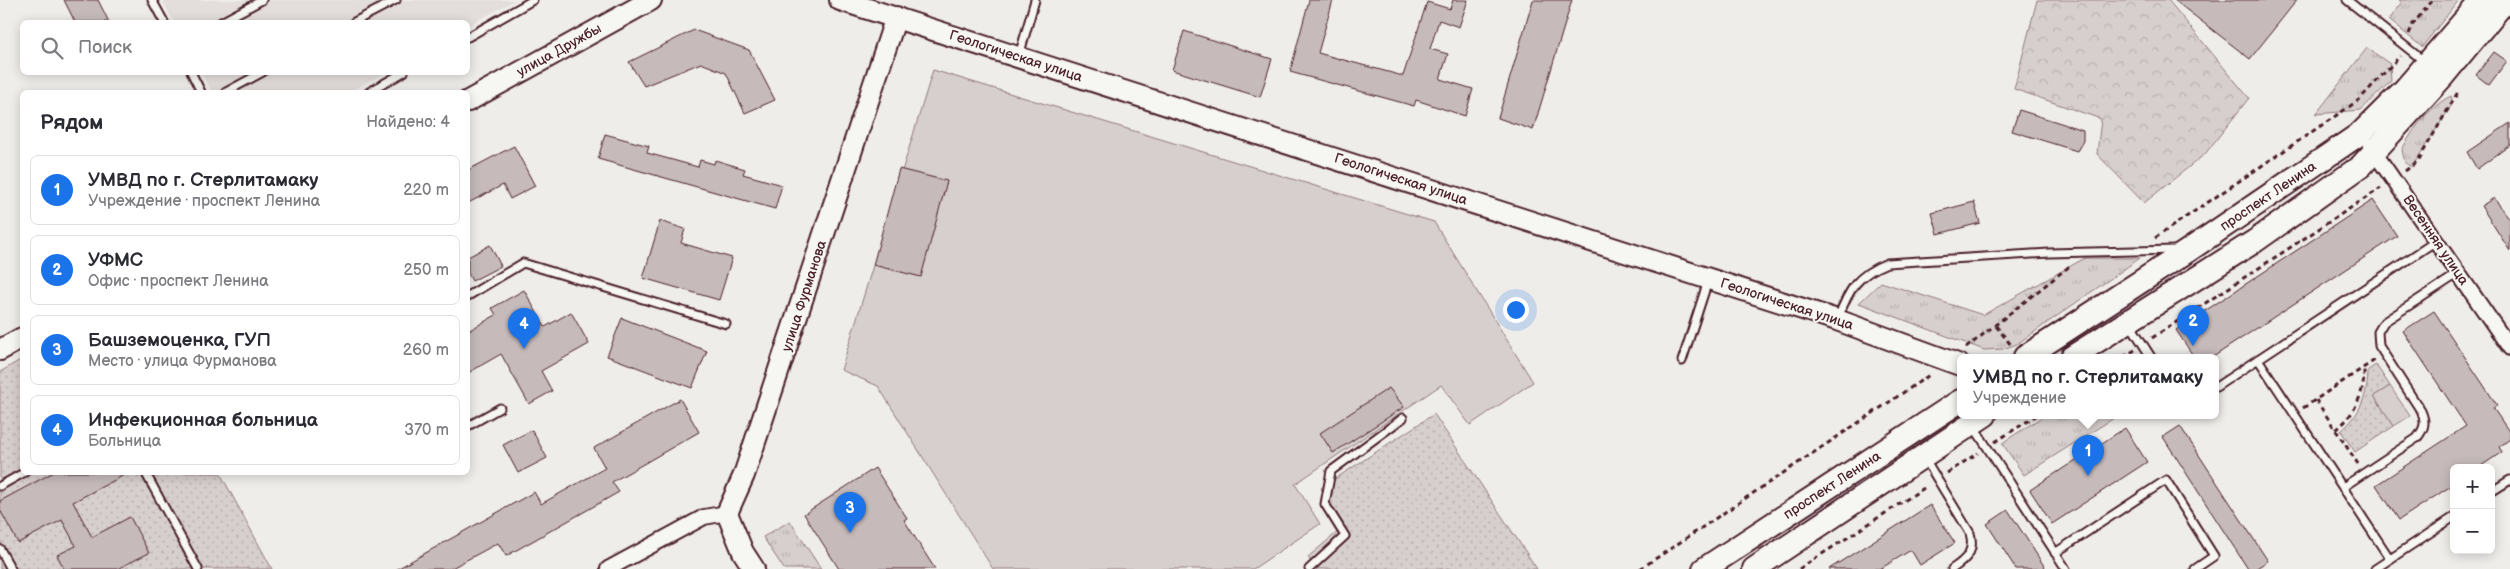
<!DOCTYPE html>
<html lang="ru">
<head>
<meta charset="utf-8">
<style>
	body { margin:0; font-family:"Balsamiq Sans",sans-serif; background:#f2f2f3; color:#2b2b33 }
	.controls { position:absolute; right:15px; bottom:15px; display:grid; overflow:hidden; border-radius:8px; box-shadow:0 2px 12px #0003 }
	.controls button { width:45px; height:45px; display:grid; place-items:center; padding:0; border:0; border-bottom:1px solid #e1e1e2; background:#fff; color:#2b2b33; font:25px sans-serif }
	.you { position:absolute; left:1515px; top:309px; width:18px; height:18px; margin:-12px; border:4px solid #fff; border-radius:50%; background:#1a73e8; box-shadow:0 0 0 8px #1a73e833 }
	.badge { display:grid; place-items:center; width:32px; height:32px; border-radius:50%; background:#1a73e8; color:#fff; font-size:16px; font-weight:700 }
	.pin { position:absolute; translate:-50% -41px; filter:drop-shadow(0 1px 2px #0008) }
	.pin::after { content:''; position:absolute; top:26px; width:18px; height:15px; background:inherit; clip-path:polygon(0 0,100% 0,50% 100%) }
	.popup { position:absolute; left:1957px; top:354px; width:262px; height:65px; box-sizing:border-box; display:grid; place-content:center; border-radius:8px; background:#fff; filter:drop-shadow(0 1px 4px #0005); font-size:16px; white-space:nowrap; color:#7c7c81 }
	.popup b { font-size:19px; color:#2b2b33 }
	.popup::after { content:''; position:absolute; left:50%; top:100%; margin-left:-10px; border:10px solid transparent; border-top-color:#fff }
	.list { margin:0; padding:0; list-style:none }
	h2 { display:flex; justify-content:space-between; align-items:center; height:65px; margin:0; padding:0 20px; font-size:21px }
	h2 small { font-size:16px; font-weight:400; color:#7c7c81 }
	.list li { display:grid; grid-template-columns:32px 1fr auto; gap:15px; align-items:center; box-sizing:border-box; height:70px; margin:0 10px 10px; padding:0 10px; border:1px solid #e1e1e2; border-radius:8px }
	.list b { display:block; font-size:19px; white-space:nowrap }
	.list p { margin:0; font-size:16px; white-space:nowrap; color:#7c7c81 }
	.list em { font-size:16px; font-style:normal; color:#7c7c81 }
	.icon { flex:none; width:28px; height:28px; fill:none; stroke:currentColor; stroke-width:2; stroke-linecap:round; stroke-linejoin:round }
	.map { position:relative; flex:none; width:2510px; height:569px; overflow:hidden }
	.search { position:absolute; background:#fff; box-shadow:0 2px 12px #0003; left:20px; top:20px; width:450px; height:55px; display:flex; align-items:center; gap:12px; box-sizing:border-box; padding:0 18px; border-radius:8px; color:#7c7c81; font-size:19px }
	.panel { position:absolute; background:#fff; box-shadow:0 2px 12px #0003; left:20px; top:90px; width:450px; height:385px; border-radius:8px }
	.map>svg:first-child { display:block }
</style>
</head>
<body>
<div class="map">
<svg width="2510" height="569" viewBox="0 0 2510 569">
	<defs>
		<pattern id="grass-tufts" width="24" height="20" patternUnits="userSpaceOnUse" patternTransform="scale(1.25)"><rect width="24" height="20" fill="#d7cfce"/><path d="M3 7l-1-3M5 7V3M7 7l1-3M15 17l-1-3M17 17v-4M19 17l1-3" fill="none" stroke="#bab1b1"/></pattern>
		<pattern id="forest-crowns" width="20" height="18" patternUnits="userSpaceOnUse" patternTransform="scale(1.25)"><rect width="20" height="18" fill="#d7cfce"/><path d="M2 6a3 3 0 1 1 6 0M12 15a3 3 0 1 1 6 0" fill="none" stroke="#bab1b1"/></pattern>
		<pattern id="park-dots" width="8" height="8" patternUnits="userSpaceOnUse" patternTransform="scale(1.25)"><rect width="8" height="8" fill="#d7cfce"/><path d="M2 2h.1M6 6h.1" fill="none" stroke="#bab1b1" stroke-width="1.8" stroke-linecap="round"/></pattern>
	</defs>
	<rect width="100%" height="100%" fill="#efedea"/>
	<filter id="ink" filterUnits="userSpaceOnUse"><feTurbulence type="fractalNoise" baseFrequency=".02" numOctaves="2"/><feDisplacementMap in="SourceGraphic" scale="10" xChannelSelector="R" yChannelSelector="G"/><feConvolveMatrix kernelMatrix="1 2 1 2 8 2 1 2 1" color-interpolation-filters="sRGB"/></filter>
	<g filter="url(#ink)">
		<g fill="#e3dedc">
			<polygon points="162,0 515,0 468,26 468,22 174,22"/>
			<polygon points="201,73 385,73 349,92 212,92"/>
		</g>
		<g fill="url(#grass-tufts)" stroke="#90777c">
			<polygon points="2399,0 2459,0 2422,47 2389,20 2402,3"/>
			<polygon points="2367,48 2390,64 2391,81 2361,110 2316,114"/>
			<path d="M2451,96L2453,103L2412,167L2405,163L2402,150C2412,130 2430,106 2451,96Z"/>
			<polygon points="2085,258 2140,258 2017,344 2003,349 1984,350 1859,303 1881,282 1983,315"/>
			<polygon points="2045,415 2116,415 2117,416 2024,475 2002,443"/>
			<polygon points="790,521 821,569 784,569 763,537"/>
		</g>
		<polygon fill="url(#forest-crowns)" stroke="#90777c" points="2037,0 2168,0 2249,98 2205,154 2144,203 2097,154 2101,119 2014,89"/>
		<g fill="url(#park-dots)" stroke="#90777c">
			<polygon points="22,359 22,472 220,473 272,569 0,569 0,372"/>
			<path d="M2376,365L2390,386L2374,396L2394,426L2355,452L2341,431C2360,415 2368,395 2368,370Z"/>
			<polygon points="1434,414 1537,569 1315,569 1308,557 1340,530 1321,488"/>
		</g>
		<g fill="#d7cfce" stroke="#90777c">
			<polygon points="933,70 1434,222 1533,382 1470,425 1441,385 1295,484 1320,524 1253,569 993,569 878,386 841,370"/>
			<polygon points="2390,386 2410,416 2394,426 2374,396"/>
		</g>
		<g fill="#c6babb" stroke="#4a1f2b">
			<polygon points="64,0 98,0 109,22 75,22"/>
			<polygon points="1309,0 1333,0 1318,53 1403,76 1427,2 1450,9 1453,0 1468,0 1459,27 1439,20 1430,49 1448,54 1440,79 1473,89 1465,116 1416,100 1414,106 1290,72"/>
			<polygon points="1533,0 1572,0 1533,130 1498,118"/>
			<polygon points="2174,0 2297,0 2250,59"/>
			<polygon points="694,30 749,50 775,100 745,113 726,73 701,63 644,86 629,62"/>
			<polygon points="1184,31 1272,59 1260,97 1172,70"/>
			<polygon points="2494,52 2507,61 2489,85 2476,75"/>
			<polygon points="2019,110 2083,130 2083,141 2077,151 2012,131"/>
			<polygon points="2510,123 2510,145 2477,169 2467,152"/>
			<polygon points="605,134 649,146 647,153 698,167 700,160 714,164 715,160 745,169 743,174 782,185 775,209 598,159"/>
			<polygon points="514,146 535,186 510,199 503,185 468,203 468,170"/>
			<polygon points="899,169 947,181 921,277 873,265"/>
			<polygon points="2494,198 2510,219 2510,251 2481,206"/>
			<polygon points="2373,200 2397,236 2213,357 2194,357 2176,330"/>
			<polygon points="1974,202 1980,223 1938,234 1932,213"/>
			<polygon points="660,221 685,229 681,243 732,258 719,300 643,278"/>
			<polygon points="490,245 501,266 472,281 468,273 468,257"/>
			<polygon points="524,290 545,327 571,312 589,344 541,371 552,391 529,404 501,354 468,373 468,331 496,315 492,308"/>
			<polygon points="2434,311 2497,405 2493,408 2510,433 2510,439 2499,447 2502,452 2478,468 2454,468 2454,484 2399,520 2376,485 2466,426 2403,331"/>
			<polygon points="622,318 707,351 692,388 607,356"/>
			<polygon points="1389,388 1404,407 1333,453 1320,433"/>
			<polygon points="680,399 699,432 612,482 619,492 506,556 498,543 450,569 397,569 534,492 541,504 605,468 594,448"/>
			<polygon points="2180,426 2268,561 2255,569 2248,569 2163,437"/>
			<polygon points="2125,428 2147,462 2052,524 2030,490"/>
			<polygon points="532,430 547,458 518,473 503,445"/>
			<polygon points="875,468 907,518 904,520 935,569 839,569 804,514"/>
			<polygon points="54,472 130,472 73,502 92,537 130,517 149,553 117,569 64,569 57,555 76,546 62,520 18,543 0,510 0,501"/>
			<polygon points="1930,505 1955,543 1920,565 1911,550 1880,569 1829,569"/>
			<polygon points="2008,510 2046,569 2016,569 1987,524"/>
		</g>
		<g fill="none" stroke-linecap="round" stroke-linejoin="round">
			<defs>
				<g id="lane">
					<polyline points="152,0 164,22"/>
					<polyline points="2347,0 2425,62"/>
					<polyline points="221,22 262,0"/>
					<polyline points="354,22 396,0"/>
					<polyline points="468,37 533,0"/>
					<polyline points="1019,56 1035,0"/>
					<polyline points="191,72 201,92"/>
					<polyline points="226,92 263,72"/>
					<polyline points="369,92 404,72"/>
					<polyline points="468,296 523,263 726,324"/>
					<path d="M1838,318C1849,289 1857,275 1887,263L2049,253L2176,250"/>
					<polyline points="2130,324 2151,357"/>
					<polyline points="2258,359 2390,559"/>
					<polyline points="1682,361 1708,281"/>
					<polyline points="2216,387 2436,241"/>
					<polyline points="468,426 500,408"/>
					<polyline points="1974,427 2066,569"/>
					<path d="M1925,459L1970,533C1975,551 1967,559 1952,569"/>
					<polyline points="145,472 198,569"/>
					<polyline points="0,486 25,472"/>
					<path d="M2343,487L2417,438C2425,428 2426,422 2421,411L2379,346L2378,332L2384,322L2459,273"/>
					<polyline points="2491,492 2510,480"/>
					<polyline points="0,549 11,569"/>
					<polyline points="2055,553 2166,480 2214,556 2195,569"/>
					<polyline points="1309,569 1345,536 1325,504 1331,471 1403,418"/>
					<polyline points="2375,569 2454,517"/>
				</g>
				<g id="street">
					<polyline points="2370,146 2510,348"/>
					<polyline points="608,569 704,517 727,513"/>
				</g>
				<g id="secondary">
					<polyline points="840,0 1837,320 1960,365"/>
					<polyline points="468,101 651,0"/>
					<polyline points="0,350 22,338"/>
					<polyline points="754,569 743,552 727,513 744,475 896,17"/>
				</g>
				<g id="primary">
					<polyline points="2025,357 2189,250 2361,133 2405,89 2482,0"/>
					<polyline points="2072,357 2255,241 2361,166 2443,76 2506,0"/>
					<polyline points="1704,569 1960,401"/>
					<polyline points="1754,569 1985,415"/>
				</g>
			</defs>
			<use href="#lane" stroke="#4a1f2b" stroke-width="11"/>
			<use href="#street" stroke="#4a1f2b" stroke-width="18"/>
			<use href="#secondary" stroke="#4a1f2b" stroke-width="24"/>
			<use href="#primary" stroke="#4a1f2b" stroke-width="26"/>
			<g stroke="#4a1f2b" stroke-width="3" stroke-dasharray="5 4" stroke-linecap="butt">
				<polyline points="2409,34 2413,24 2433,0"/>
				<polyline points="2405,171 2418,161 2458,92"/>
				<polyline points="2155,238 2359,100 2400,56"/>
				<polyline points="1996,326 2011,345"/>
				<polyline points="2152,338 2381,188"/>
				<polyline points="1966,348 2071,265"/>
				<polyline points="2123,357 2135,350"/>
				<polyline points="2316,400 2358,464"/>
				<polyline points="2303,408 2375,360"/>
				<path d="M2336,430C2355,414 2365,393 2364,368"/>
				<polyline points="1995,442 2037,415"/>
				<polyline points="1947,473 1978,453"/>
				<polyline points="1640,569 1931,374"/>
				<polyline points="1799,569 1927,486"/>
			</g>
			<use href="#lane" stroke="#f6f6f2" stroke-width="7"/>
			<use href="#street" stroke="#f6f6f2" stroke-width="14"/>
			<use href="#secondary" stroke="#f6f6f2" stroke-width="20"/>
			<use href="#primary" stroke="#f6f6f2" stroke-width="22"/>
		</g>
	</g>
	<g text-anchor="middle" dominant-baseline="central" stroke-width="4" stroke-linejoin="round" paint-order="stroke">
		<g font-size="14" fill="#4a1f2b" stroke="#f6f6f2">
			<text transform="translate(559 50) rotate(-29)">улица Дружбы</text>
			<text transform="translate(1016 56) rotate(18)">Геологическая улица</text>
			<text transform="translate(1401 179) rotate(18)">Геологическая улица</text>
			<text transform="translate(2268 196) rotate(-34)">проспект Ленина</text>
			<text transform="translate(2436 240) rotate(56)">Весенняя улица</text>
			<text transform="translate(804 296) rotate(-72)">улица Фурманова</text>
			<text transform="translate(1787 304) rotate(18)">Геологическая улица</text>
			<text transform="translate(1832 485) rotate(-33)">проспект Ленина</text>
		</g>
	</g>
</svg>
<div class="controls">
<button>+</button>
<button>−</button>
</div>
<div class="you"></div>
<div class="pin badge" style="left:2088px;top:476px">1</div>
<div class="popup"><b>УМВД по г. Стерлитамаку</b>Учреждение</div>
<div class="pin badge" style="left:2193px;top:346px">2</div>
<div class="pin badge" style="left:850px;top:533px">3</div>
<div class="pin badge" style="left:524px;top:349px">4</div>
<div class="search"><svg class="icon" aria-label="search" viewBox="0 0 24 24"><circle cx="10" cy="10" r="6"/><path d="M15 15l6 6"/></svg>Поиск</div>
<section class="panel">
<h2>Рядом<small>Найдено: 4</small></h2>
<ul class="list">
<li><span class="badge">1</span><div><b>УМВД по г. Стерлитамаку</b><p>Учреждение · проспект Ленина</p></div><em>220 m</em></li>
<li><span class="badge">2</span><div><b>УФМС</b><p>Офис · проспект Ленина</p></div><em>250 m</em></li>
<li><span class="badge">3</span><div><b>Башземоценка, ГУП</b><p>Место · улица Фурманова</p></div><em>260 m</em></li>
<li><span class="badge">4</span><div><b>Инфекционная больница</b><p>Больница</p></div><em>370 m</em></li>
</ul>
</section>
</div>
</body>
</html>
